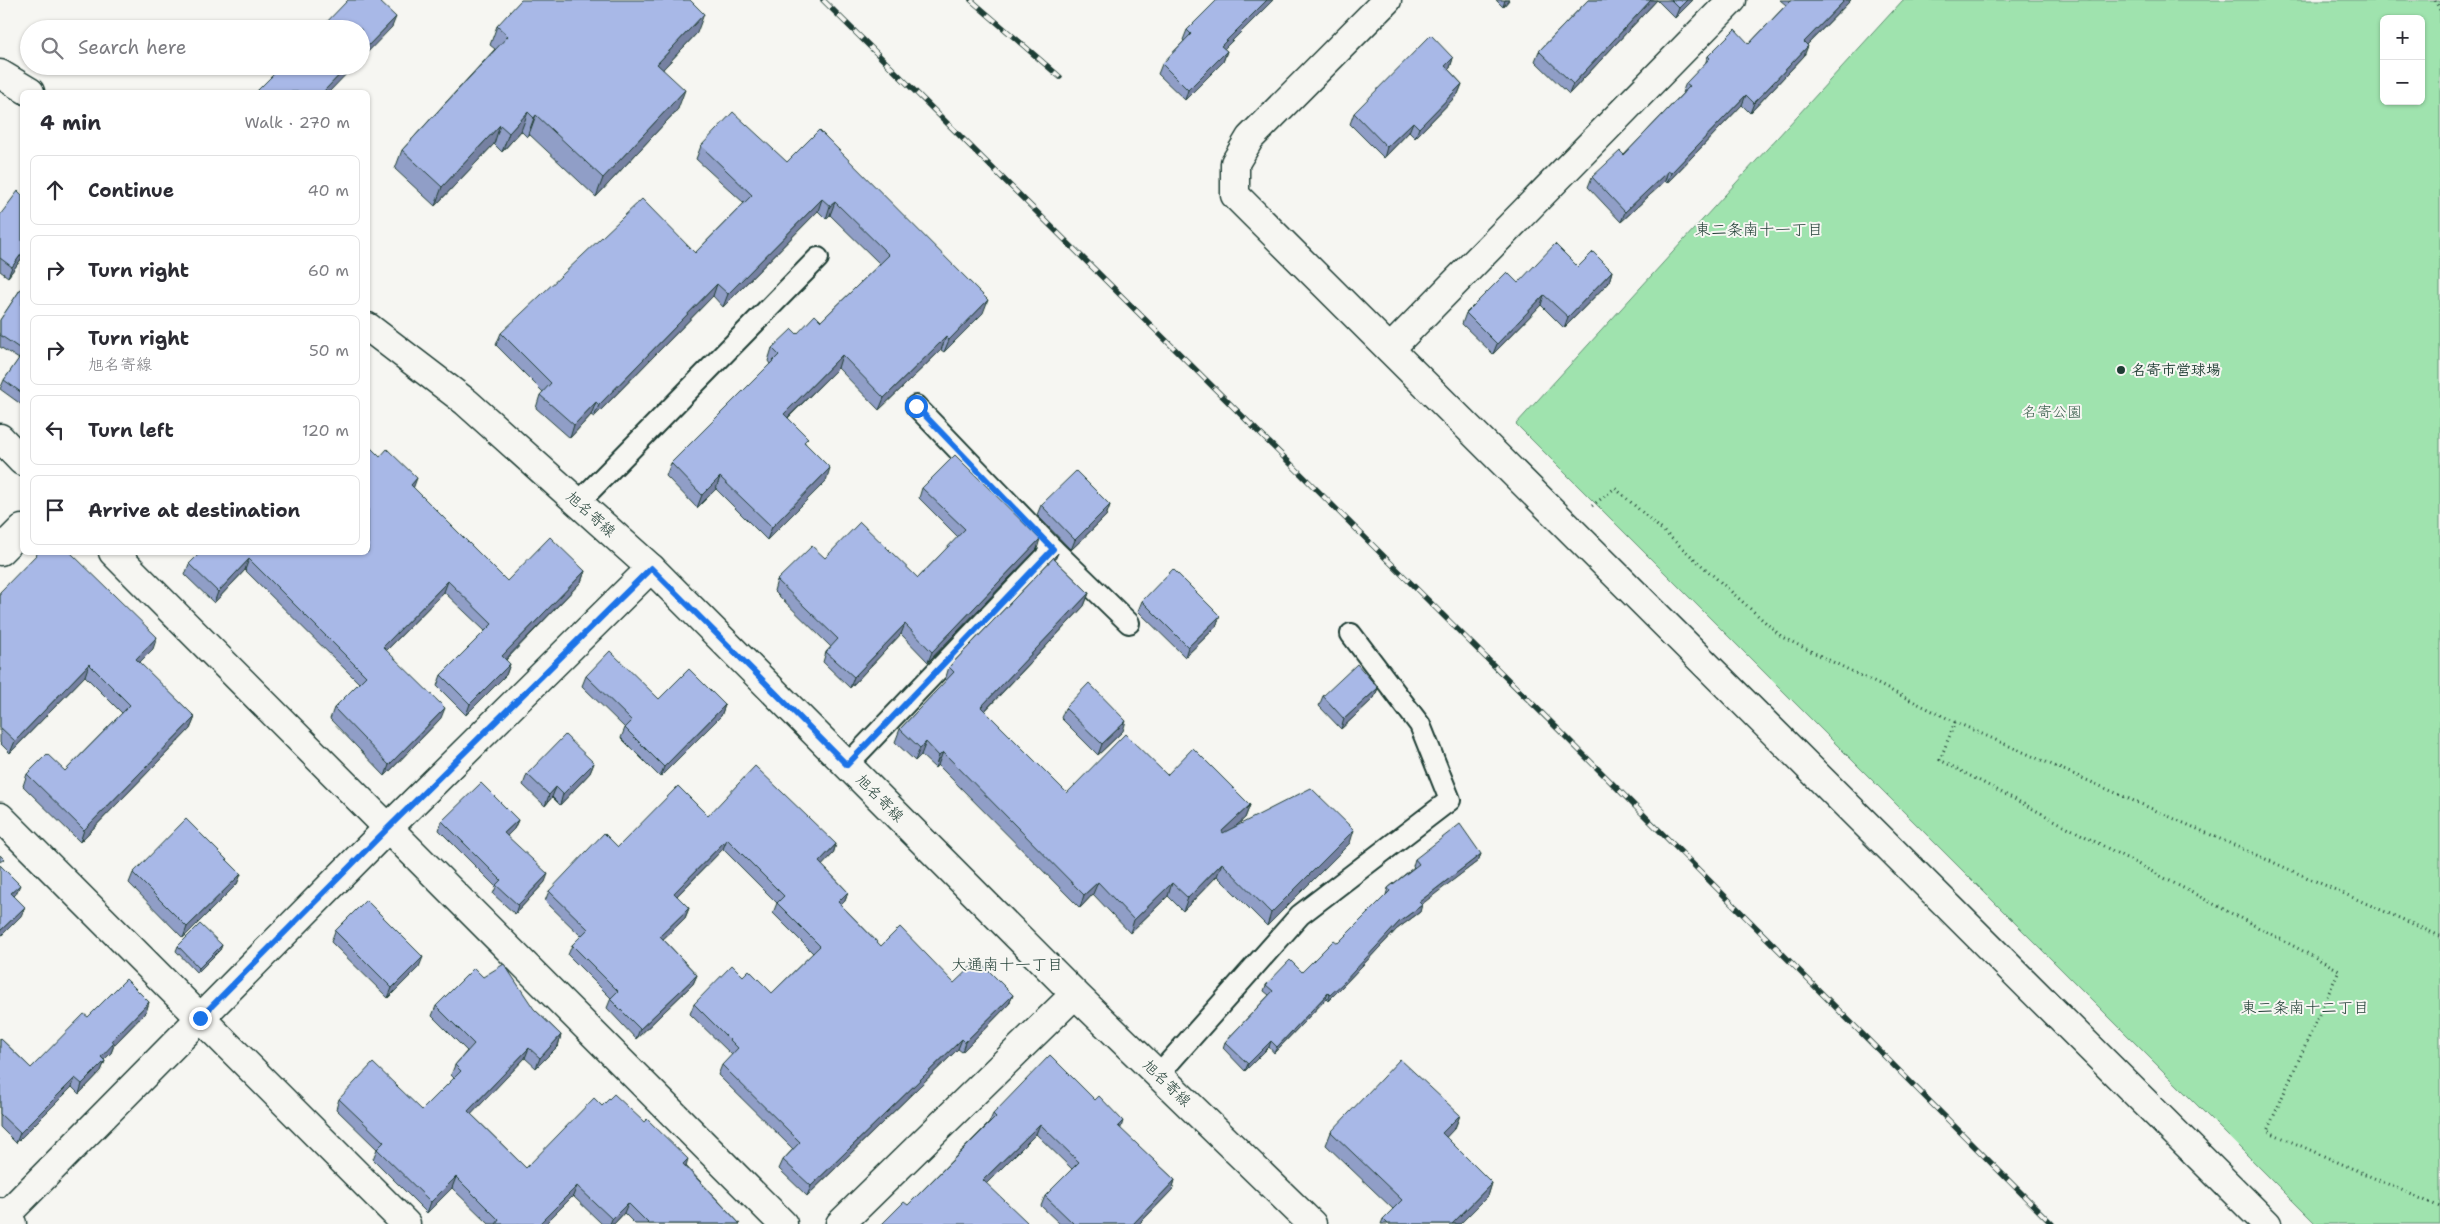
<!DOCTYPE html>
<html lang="en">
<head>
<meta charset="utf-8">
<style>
	body { margin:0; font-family:"Shantell Sans","Klee One",sans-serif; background:#f2f2f3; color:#2b2b33 }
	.controls { position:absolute; right:15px; top:15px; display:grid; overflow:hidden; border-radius:8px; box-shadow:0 1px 4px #0004 }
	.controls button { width:45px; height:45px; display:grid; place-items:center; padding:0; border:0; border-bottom:1px solid #e1e1e2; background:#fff; color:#2b2b33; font:25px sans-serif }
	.stop { position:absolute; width:15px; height:15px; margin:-11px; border:4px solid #1a73e8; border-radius:50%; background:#fff }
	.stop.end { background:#1a73e8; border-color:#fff; box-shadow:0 1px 5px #0008 }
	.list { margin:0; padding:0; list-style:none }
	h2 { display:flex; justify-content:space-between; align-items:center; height:65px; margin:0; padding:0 20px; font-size:21px }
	h2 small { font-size:16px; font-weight:400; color:#7c7c81 }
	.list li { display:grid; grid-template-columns:32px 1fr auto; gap:15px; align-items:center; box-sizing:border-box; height:70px; margin:0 10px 10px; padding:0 10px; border:1px solid #e1e1e2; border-radius:8px }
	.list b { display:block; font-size:19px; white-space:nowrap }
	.list p { margin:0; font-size:16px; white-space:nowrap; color:#7c7c81 }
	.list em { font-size:16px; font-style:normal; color:#7c7c81 }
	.icon { flex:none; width:28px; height:28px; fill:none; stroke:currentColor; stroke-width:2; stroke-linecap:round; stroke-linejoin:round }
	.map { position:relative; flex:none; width:2440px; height:1224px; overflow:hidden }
	.search { position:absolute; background:#fff; box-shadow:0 1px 4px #0004; left:20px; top:20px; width:350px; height:55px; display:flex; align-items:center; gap:12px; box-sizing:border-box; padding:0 18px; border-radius:28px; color:#7c7c81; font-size:19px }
	.panel { position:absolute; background:#fff; box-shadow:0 1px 4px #0004; left:20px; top:90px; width:350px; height:465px; border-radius:8px }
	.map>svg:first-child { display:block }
</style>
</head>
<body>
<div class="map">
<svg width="2440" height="1224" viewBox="0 0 2440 1224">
	<rect width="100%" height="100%" fill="#f6f6f2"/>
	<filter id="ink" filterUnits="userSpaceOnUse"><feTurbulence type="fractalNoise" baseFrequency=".02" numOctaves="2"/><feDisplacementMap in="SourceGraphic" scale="10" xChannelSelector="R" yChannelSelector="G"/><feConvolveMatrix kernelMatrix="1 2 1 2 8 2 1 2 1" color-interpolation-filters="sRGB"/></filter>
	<g filter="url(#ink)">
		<path fill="#9fe3ae" stroke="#5f9071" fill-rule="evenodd" d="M1903,0H2440V1224H2316L1516,424ZM2384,19H2421V101H2384Z"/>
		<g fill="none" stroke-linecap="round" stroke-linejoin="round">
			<defs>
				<g id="lane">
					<polyline points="916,406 1053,549 1129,623"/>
					<polyline points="578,503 818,258"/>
					<polyline points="847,765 1053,549"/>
					<polyline points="1158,1075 1300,915 1450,800 1420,725 1351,634"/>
				</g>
				<g id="street">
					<polyline points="1387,0 1250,138 1235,163 1235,195 2267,1224"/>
					<polyline points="1390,349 1732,0"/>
					<polyline points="0,438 22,461"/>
					<polyline points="0,551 22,529"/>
					<polyline points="113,552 783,1224"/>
					<polyline points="0,817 406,1224"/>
					<polyline points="0,1221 387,829 651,568"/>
					<polyline points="840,1224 1075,994"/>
				</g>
				<g id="secondary">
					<polyline points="0,74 30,92"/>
					<polyline points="368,327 466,402 651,568 1075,994 1312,1224"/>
					<polyline points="0,1212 12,1224"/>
				</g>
			</defs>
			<use href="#lane" stroke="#1f3d34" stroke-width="24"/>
			<use href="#street" stroke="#1f3d34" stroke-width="31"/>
			<use href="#secondary" stroke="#1f3d34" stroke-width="31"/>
			<g stroke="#1f3d34" stroke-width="3" stroke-dasharray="1 4" stroke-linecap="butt">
				<polyline points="2435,0 2440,10"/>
				<polyline points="1592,506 1615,488 1782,637 1955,722 2440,936"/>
				<polyline points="1955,722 1940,760 2339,970 2267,1131 2440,1207"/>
			</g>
			<use href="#lane" stroke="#f6f6f2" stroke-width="20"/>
			<use href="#street" stroke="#f6f6f2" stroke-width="28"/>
			<use href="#secondary" stroke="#f6f6f2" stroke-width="28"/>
			<defs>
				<g id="rail">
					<polyline points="823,0 1565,736 2052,1224"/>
					<polyline points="971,0 1060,77"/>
				</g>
			</defs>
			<use href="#rail" stroke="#1f3d34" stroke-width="5.5"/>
			<use href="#rail" stroke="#f6f6f2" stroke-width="4" stroke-dasharray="11" stroke-linecap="butt"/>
		</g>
		<g fill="#909ec7" stroke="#1f3d34">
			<polygon points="1217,0 1273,0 1224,49 1227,51 1223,62 1185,100 1158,74 1162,64 1184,41 1183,40 1187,30"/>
			<polygon points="1496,0 1509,0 1503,7"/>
			<polygon points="1588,0 1693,0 1675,18 1657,0 1569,94 1535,61 1539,51"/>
			<polygon points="1780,0 1851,0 1807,45 1804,56 1750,113 1742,105 1667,183 1665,181 1621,222 1588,187 1592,177 1624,155 1683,93 1682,93 1686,83 1705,64 1708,56 1749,44 1786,5"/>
			<polygon points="497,26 697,33 663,69 678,109 596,197 529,134 527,137 521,131 502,152 494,144 435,206 395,169 402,150 495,49 490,45"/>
			<polygon points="1453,58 1450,68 1448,69 1462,84 1458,94 1415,138 1409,132 1384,158 1350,124 1354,113"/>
			<polygon points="701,146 787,162 983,313 944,352 941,350 879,410 838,368 788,418 806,444 826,481 767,540 716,489 697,508 666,476 671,463 770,364 768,361 772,348 797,334 821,321 880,264 830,215 826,219 818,211 723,307 713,296 594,417 591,415 570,438 536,408 540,395 543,392 496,345 501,333 695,253 744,203 696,159"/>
			<polygon points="22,195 22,258 8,277 0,271 0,215"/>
			<polygon points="1578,267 1612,271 1609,282 1564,328 1541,305 1493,354 1462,324 1466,313 1518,283"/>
			<polygon points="22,287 22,405 0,389 4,380 19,359 0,347 0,320"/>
			<polygon points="414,488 507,581 585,571 581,582 506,660 510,664 506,675 466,715 437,686 441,675 485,631 444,592 386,651 441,718 385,776 330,719 334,708 359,683 245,570 214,603 185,575 189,564"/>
			<polygon points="922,488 1037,549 928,662 901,634 850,688 823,662 826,652 831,647 774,591 777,580 825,558 918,578 958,537 919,498"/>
			<polygon points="1041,505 1110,505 1106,516 1071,550 1037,515"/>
			<polygon points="1058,553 1055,560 1089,593 1084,606 985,711 1067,793 1167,775 1250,805 1245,818 1235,827 1350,843 1267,926 1217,876 1183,911 1168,896 1130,933 1093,894 1080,908 938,765 935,768 921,755 915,761 895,742 900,729 946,681 945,680 949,667"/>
			<polygon points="0,592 153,649 139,663 195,717 190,729 80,842 23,786 27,774 65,771 122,713 85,676 10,753 0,743"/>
			<polygon points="1142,601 1216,627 1185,657 1138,611"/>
			<polygon points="586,676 659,699 725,705 721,716 660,777 621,738 625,728 582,686"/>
			<polygon points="1378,688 1374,698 1341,729 1319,706 1323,696"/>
			<polygon points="1065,708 1123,731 1098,755 1061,718"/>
			<polygon points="594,763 590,773 560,805 552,797 545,806 523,785 527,774"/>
			<polygon points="708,816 836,844 833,854 822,865 848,892 845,901 841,905 881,946 954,983 1013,995 1009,1004 962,1052 958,1049 807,1196 779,1169 783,1160 793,1149 718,1075 722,1065 732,1055 690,1014 694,1004 743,976 772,993 813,953 773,913 777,903 723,849 677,896 689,908 685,918 663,939 697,975 693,984 636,1039 607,1008 611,998 568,955 572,945 581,936 545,901 549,891"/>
			<polygon points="518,820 514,829 507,836 545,882 515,914 493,894 496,887 439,830 442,821"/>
			<polygon points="1481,854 1478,861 1421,904 1420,912 1397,929 1340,989 1328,1001 1326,999 1274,1053 1269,1047 1245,1071 1223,1048 1225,1042 1269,995 1264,991 1266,985 1302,972 1338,943 1386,895 1388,888 1414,867 1413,866 1415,859"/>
			<polygon points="133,873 241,874 237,884 183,938 129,883"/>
			<polygon points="335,931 419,967 388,998 331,942"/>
			<polygon points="222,945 220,950 197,973 176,951 178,946"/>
			<polygon points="483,977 534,1009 561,1035 558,1046 536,1068 525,1058 471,1114 526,1168 602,1106 686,1166 740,1224 635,1224 624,1213 614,1224 602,1224 573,1196 545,1224 489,1224 452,1188 427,1213 373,1159 377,1149 336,1109 339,1099 422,1110 454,1078 451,1075 455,1065 467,1051 432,1016 436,1006"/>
			<polygon points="149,1002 146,1012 114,1045 111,1053 104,1060 105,1061 101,1071 79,1094 72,1087 16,1143 0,1127 0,1038 31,1068 88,1017"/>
			<polygon points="993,1114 1120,1129 1175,1180 1172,1190 1139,1224 1060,1224 1041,1206 1045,1196 1072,1169 1036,1134 986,1183 908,1205 989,1123"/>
			<polygon points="1460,1115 1455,1128 1446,1137 1492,1183 1488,1196 1460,1224 1381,1224 1383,1219 1393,1209 1326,1145 1331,1132"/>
		</g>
		<g fill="#7681a2" stroke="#1f3d34">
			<polygon points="1267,0 1273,0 1217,56 1221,46"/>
			<polygon points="1505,0 1509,0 1503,7"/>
			<polygon points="1651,0 1657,0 1569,94 1573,84"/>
			<polygon points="1687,0 1693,0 1675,18 1679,8"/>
			<polygon points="1845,0 1851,0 1800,52 1804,42"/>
			<polygon points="704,14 697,33 650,83 657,64"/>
			<polygon points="396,17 392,27 361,59 361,53"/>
			<polygon points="1808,46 1804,56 1750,113 1754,103"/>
			<polygon points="1227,51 1223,62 1185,100 1188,90"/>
			<polygon points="1453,58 1450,68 1441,76 1445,66"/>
			<polygon points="348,66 354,66 329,92 323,92"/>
			<polygon points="1462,84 1458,94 1415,138 1419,128"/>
			<polygon points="685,90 678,109 596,197 603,178"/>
			<polygon points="1746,95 1742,105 1667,183 1671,173"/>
			<polygon points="528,112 521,131 502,152 509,133"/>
			<polygon points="536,115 529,134 527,137 534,118"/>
			<polygon points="1413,122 1409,132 1384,158 1387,147"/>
			<polygon points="500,125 494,144 435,206 442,187"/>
			<polygon points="1668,171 1665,181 1621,222 1625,212"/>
			<polygon points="822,199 818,211 723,307 728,294"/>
			<polygon points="835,202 830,215 826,219 830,206"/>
			<polygon points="22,253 22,258 8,277 12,267"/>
			<polygon points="1612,271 1609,282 1564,328 1568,317"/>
			<polygon points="717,284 713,296 594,417 599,405"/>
			<polygon points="1544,295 1541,305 1493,354 1497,344"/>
			<polygon points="988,300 983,313 944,352 949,340"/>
			<polygon points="946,337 941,350 879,410 884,398"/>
			<polygon points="842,355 838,368 779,426 784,414"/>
			<polygon points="596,402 591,415 570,438 574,425"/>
			<polygon points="830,468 826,481 767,540 772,527"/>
			<polygon points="720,477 716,489 697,508 702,495"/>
			<polygon points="417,478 413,489 411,485"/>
			<polygon points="1110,505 1106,516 1071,550 1075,540"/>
			<polygon points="1040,539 1037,549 928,662 932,652"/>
			<polygon points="249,559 245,570 214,603 218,592"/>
			<polygon points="585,571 581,582 498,667 502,656"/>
			<polygon points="448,581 444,592 379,658 383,647"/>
			<polygon points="1089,593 1084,606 976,720 981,707"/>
			<polygon points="1220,616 1216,627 1185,657 1188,647"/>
			<polygon points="905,624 901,634 850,688 854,677"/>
			<polygon points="157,637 153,649 131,671 136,659"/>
			<polygon points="89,664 85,676 10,753 15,741"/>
			<polygon points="510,664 506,675 466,715 470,704"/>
			<polygon points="1378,688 1374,698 1341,729 1344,719"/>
			<polygon points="725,705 721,716 660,777 664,767"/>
			<polygon points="445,708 441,718 385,776 389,765"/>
			<polygon points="195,717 190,729 80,842 84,830"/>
			<polygon points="1126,721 1123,731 1098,755 1102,744"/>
			<polygon points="926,742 921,755 915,761 920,748"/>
			<polygon points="943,752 938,765 935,768 939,756"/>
			<polygon points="594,763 590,773 560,805 563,794"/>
			<polygon points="556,787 552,797 545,806 549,795"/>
			<polygon points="1250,805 1245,818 1217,843 1222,831"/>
			<polygon points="518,820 514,829 501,842 504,833"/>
			<polygon points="1354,830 1350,843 1267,926 1271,913"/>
			<polygon points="727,839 723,849 670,903 674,893"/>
			<polygon points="836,844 833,854 816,872 819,862"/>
			<polygon points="1481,854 1478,861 1417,908 1419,902"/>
			<polygon points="1222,863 1217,876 1183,911 1188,898"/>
			<polygon points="241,874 237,884 183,938 187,927"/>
			<polygon points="548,874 545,882 515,914 518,905"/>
			<polygon points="1098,882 1093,894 1080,908 1084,895"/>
			<polygon points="1172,883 1168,896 1130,933 1134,920"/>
			<polygon points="20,885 16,894 8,902 11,893"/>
			<polygon points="848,892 845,901 834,912 838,902"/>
			<polygon points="1422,905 1420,912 1397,929 1340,989 1328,1001 1330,995 1399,922"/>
			<polygon points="25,907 21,916 0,937 0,931"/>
			<polygon points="689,908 685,918 656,946 660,936"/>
			<polygon points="222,945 220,950 197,973 199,968"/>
			<polygon points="423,957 419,967 388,998 392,988"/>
			<polygon points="697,975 693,984 636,1039 640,1029"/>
			<polygon points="1328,993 1326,999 1274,1053 1277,1047"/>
			<polygon points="1013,995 1009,1004 962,1052 965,1042"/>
			<polygon points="149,1002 146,1012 114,1045 111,1053 97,1067 101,1057 112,1040"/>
			<polygon points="561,1035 558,1046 536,1068 540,1058"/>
			<polygon points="962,1039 958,1049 807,1196 811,1186"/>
			<polygon points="1271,1041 1269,1047 1245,1071 1248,1064"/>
			<polygon points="529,1048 525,1058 464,1122 468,1111"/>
			<polygon points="105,1061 101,1071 79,1094 82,1084"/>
			<polygon points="75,1078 72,1087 16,1143 20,1133"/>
			<polygon points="1460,1115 1455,1128 1438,1146 1442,1133"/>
			<polygon points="1123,1121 1120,1131 1118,1126"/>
			<polygon points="1040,1124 1036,1134 980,1190 983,1180"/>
			<polygon points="688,1159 685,1169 683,1164"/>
			<polygon points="456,1177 452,1188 427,1213 431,1202"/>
			<polygon points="1175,1180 1172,1190 1139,1224 1133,1224"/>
			<polygon points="1492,1183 1488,1196 1460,1224 1452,1224"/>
			<polygon points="577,1186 573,1196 545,1224 539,1224"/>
			<polygon points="628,1203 624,1213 614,1224 610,1224 612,1219"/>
		</g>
		<g fill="#a8b8e7" stroke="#1f3d34">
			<polygon points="348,0 378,0 396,17 361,53 361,29 320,29"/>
			<polygon points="521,0 690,0 704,14 657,64 685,90 603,178 536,115 534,118 528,112 509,133 500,125 442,187 402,150 508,36 497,26"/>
			<polygon points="1217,0 1267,0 1221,46 1227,51 1188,90 1162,64 1191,34 1187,30"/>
			<polygon points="1588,0 1651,0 1573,84 1539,51"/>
			<polygon points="1671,0 1687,0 1679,8"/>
			<polygon points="1791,0 1845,0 1804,42 1808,46 1754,103 1746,95 1671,173 1668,171 1625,212 1592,177 1620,151 1624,155 1690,86 1686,83 1710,58 1708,56 1735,29 1749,44"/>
			<polygon points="1431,35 1453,58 1445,66 1462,84 1419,128 1413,122 1387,147 1354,113"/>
			<polygon points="282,66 348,66 323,92 256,92"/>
			<polygon points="733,112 787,162 819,130 988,300 949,340 946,337 884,398 842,355 784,414 808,438 804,442 830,468 772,527 720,477 702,495 671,463 779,355 772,348 792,329 797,334 815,315 821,321 889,255 835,202 830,206 822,199 728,294 717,284 599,405 596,402 574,425 540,395 551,383 501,333 642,199 695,253 752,195 701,146"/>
			<polygon points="18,191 22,195 22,253 12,267 0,258 0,215"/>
			<polygon points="1555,244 1578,267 1593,252 1612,271 1568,317 1544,295 1497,344 1466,313 1507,272 1518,283"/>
			<polygon points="22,287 22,350 0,335 0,320"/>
			<polygon points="22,354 22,393 4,380"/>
			<polygon points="368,445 380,457 387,449 417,478 411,485 507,581 550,537 585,571 502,656 510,664 470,704 441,675 492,624 448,581 383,647 445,708 389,765 334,708 366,676 249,559 218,592 189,564 201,552 368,552"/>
			<polygon points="955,455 1040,539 932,652 905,624 854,677 826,652 838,639 777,580 812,546 825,558 860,522 918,578 965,529 922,488"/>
			<polygon points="1076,471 1110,505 1075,540 1041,505"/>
			<polygon points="39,552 70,552 157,637 136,659 195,717 84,830 27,774 47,754 65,771 130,705 89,664 15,741 0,727 0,592"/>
			<polygon points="1058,553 1054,559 1089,593 981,707 1067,793 1125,734 1167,775 1193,748 1250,805 1222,831 1223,833 1311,788 1354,830 1271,913 1222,863 1188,898 1172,883 1134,920 1098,882 1084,895 943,752 939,756 926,742 920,748 900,729 954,672 949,667"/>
			<polygon points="1173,569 1220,616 1188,647 1142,601"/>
			<polygon points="610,651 659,699 689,669 725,705 664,767 625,728 632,721 586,676"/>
			<polygon points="1357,664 1378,688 1344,719 1323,696"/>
			<polygon points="1089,683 1126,721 1102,744 1065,708"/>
			<polygon points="565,735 594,763 563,794 556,787 549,795 527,774"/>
			<polygon points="755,766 836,844 819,862 848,892 838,902 881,946 900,927 954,983 978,960 1013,995 965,1042 962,1039 811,1186 783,1160 800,1142 722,1065 738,1048 694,1004 732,965 743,976 749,970 772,993 820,946 777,903 784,896 727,839 674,893 689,908 660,936 697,975 640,1029 610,999 618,991 572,945 588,929 549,891 604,833 618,847 678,786 708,816"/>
			<polygon points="481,783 518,820 504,833 548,874 518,905 496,885 501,880 442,821"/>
			<polygon points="186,819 241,874 187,927 133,873"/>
			<polygon points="1460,824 1481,854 1419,902 1422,905 1399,922 1343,983 1330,995 1328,993 1277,1047 1271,1041 1248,1064 1225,1042 1273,991 1266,985 1290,960 1302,972 1334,940 1338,943 1390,891 1388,888 1419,864 1415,859"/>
			<polygon points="0,855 4,859 0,862"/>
			<polygon points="0,865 20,885 11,893 25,907 0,931"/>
			<polygon points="366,900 423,957 392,988 335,931"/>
			<polygon points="200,924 222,945 199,968 178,946"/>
			<polygon points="504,964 534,1009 561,1035 540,1058 529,1048 468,1111 526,1168 594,1098 602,1106 614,1094 644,1122 647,1119 688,1159 683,1164 740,1224 649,1224 628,1203 612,1219 577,1186 539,1224 496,1224 499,1220 456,1177 431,1202 377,1149 384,1142 339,1099 373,1063 422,1110 461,1071 455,1065 474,1044 436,1006 474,968 483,977"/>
			<polygon points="126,979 149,1002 112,1040 114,1043 101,1057 105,1061 82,1084 75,1078 20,1133 0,1114 0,1038 31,1068 84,1014 88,1017"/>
			<polygon points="1050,1055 1095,1100 1099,1096 1123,1121 1118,1126 1175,1180 1133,1224 1074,1224 1045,1196 1079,1162 1040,1124 983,1180 1027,1222 1025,1224 882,1224 904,1202 908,1205 996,1117 993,1114"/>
			<polygon points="1400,1059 1460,1115 1442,1133 1492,1183 1452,1224 1388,1224 1383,1219 1402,1200 1331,1132"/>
		</g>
	</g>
	<g fill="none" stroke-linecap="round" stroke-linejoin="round" filter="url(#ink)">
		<polyline stroke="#1a73e8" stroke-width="6" points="200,1018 387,829 651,568 847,765 1053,549 916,406"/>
	</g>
	<circle fill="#1f3d34" stroke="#f6f6f2" stroke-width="2" cx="2121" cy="370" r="5"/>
	<g text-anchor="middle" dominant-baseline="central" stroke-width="4" stroke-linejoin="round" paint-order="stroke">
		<g font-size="15" font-weight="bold" fill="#1f3d34" stroke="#f6f6f2" text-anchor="start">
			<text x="2131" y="370">名寄市営球場</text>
		</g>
		<g font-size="15" fill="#395e4c" stroke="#f6f6f2">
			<text x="2052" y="412">名寄公園</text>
		</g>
		<g font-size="15" fill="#1f3d34" stroke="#f6f6f2">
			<text transform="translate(591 514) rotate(42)">旭名寄線</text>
			<text transform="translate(880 798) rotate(45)">旭名寄線</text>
			<text transform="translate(1167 1083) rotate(44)">旭名寄線</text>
		</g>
		<g font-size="16" fill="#1f3d34" stroke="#f6f6f2">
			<text x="1759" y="229">東二条南十一丁目</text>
			<text x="1007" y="964">大通南十一丁目</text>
			<text x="2305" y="1007">東二条南十二丁目</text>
		</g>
	</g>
</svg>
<div class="controls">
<button>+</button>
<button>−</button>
</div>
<div class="stop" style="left:916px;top:406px"></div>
<div class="stop end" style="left:200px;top:1018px"></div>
<div class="search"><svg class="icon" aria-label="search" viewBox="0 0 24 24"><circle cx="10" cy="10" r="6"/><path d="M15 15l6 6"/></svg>Search here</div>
<section class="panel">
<h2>4 min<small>Walk · 270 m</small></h2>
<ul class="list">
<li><svg class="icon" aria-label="ahead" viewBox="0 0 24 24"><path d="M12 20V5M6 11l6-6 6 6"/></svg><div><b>Continue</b></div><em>40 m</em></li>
<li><svg class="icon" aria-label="right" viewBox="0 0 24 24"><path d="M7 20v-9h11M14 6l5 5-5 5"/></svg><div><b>Turn right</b></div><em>60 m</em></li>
<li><svg class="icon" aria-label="right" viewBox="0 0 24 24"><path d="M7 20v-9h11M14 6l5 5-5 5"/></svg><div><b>Turn right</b><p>旭名寄線</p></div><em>50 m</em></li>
<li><svg class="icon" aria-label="left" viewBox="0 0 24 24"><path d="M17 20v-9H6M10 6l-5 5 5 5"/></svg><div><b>Turn left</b></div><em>120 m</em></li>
<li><svg class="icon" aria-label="arrive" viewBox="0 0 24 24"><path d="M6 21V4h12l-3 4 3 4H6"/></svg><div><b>Arrive at destination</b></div></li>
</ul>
</section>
</div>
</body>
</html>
